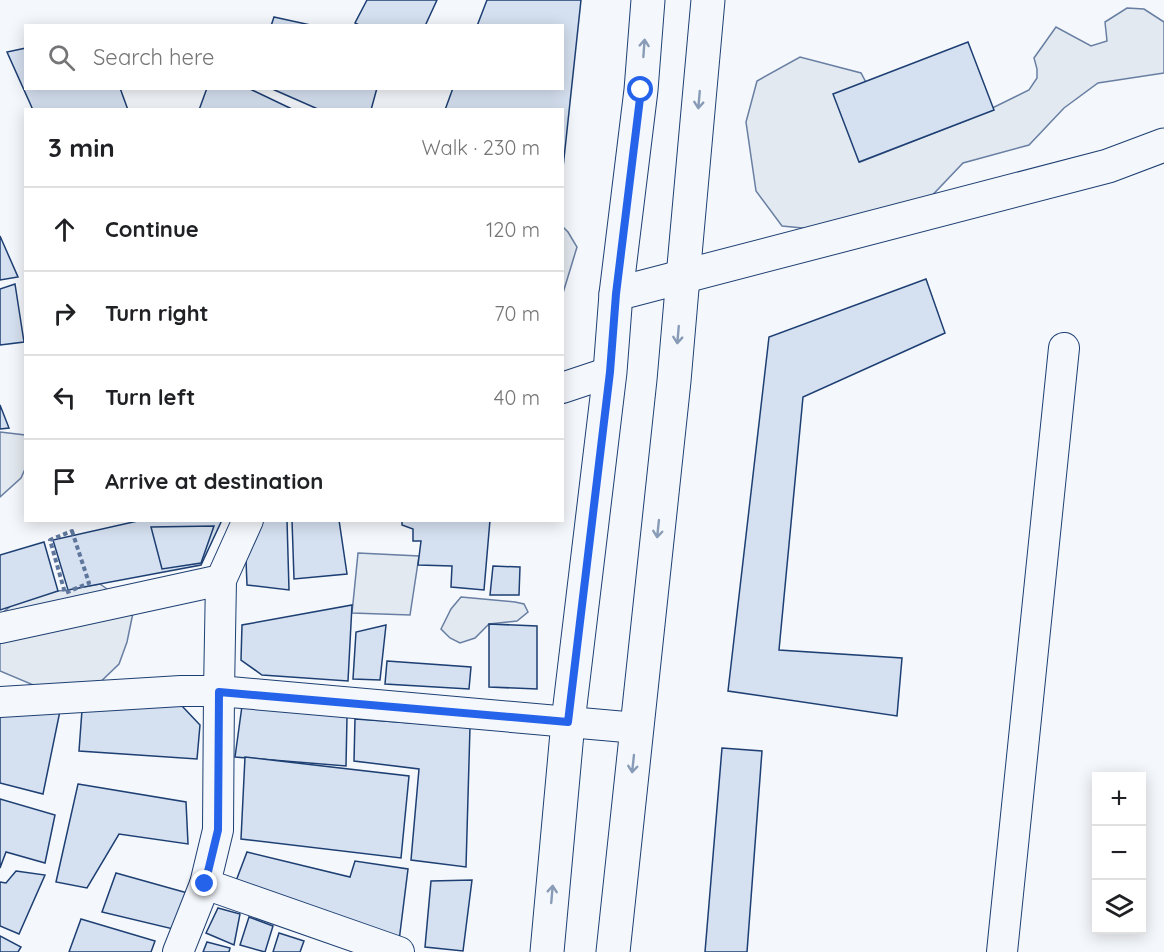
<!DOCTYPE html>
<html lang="en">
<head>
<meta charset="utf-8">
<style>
	body { margin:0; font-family:Quicksand,sans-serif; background:#f6f6f6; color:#202124 }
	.controls { position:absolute; right:18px; bottom:18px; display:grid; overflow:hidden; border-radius:0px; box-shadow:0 3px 15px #0003 }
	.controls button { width:54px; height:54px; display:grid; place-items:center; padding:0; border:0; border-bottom:2px solid #e0e0e0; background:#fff; color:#202124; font:30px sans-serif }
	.stop { position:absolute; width:18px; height:18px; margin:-14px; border:4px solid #2563eb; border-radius:50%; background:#fff }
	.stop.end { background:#2563eb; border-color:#fff; box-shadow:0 2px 6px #0008 }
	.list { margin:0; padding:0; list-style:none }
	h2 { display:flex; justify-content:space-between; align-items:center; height:78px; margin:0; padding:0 24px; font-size:26px }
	h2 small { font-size:20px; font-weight:400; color:#757577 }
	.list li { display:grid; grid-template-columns:39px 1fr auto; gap:18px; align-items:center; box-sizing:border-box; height:84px; padding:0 24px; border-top:2px solid #e0e0e0 }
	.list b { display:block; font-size:22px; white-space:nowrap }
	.list em { font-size:20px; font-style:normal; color:#757577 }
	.icon { flex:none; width:33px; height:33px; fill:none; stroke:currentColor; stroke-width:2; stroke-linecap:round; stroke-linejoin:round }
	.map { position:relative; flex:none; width:1164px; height:952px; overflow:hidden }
	.search { position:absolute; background:#fff; box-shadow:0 3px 15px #0003; left:24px; top:24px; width:540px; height:66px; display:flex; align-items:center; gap:15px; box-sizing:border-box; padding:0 21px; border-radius:0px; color:#757577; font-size:22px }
	.panel { position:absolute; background:#fff; box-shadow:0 3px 15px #0003; left:24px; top:108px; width:540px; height:414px; border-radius:0px }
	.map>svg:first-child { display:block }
</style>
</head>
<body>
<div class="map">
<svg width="1164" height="952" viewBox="0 0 1164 952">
	<rect width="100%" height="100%" fill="#f4f7fb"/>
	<g fill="#e3e9f0" stroke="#687fa3" stroke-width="1.5">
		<polygon points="1127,8 1144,9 1164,22 1164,73 1098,83 1064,108 1029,145 963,163 923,205 844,232 782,226 756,191 746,122 757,81 800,57 861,73 871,92 860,162 970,119 1029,90 1037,78 1037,69 1034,58 1056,27 1091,46 1107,41 1105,22"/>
		<polygon points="563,227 568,232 577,247 563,293"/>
		<polygon points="0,432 25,435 25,469 21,478 0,497"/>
		<polygon points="358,553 419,556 410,615 352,613"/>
		<polygon points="100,584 134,608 127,642 119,664 94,688 64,698 0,671 0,615 25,594 68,590"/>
		<polygon points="461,597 515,602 524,604 528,612 517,621 489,624 475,638 460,643 450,638 441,629 451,609"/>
	</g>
	<g fill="#d5e0f0" stroke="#1d3f73" stroke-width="1.5">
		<polygon points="367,0 437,0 425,26 361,26 355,23"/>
		<polygon points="487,0 581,0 562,177 562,110 445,110 453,88 562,88 562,26 477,26"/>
		<polygon points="274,17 315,26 271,26"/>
		<polygon points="968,42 994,110 859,162 833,94"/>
		<polygon points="26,48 26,88 120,88 128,110 33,110 7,52"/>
		<polygon points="207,88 248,88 294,110 199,110"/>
		<polygon points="270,88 377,88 371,110 320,110"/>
		<polygon points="0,236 18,277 0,280"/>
		<polygon points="926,279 945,333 803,397 779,650 902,658 897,716 728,691 769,337"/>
		<polygon points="15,284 24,342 0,345 0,289"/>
		<polygon points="0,405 9,428 0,429"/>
		<polygon points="142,520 222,520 201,565 68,590 53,540"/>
		<polygon points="271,520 287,520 289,590 247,585 245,535 255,522"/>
		<polygon points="292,520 339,520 347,574 294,579"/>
		<polygon points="402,520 490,520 484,590 451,587 452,566 418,565 421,541 413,541 413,529 402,525"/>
		<polygon points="214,526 201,563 162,569 151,527"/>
		<polygon points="44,542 58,591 0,610 0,555"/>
		<polygon points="493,566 520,567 519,595 490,595"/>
		<polygon points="352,605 348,681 262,675 241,660 242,625"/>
		<polygon points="489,624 537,626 537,689 489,687"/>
		<polygon points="386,625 380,680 353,679 356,632"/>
		<polygon points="387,661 471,667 469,689 385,684"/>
		<polygon points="80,702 182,706 200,725 197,759 79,751 82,710"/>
		<polygon points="242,706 347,717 346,766 235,757"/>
		<polygon points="0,709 60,711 43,794 0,783"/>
		<polygon points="355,719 470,727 466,867 411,860 419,769 354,761"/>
		<polygon points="722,748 762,751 747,952 705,952"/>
		<polygon points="245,757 409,776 401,858 241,839"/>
		<polygon points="78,784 186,802 188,844 119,834 87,888 56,882"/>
		<polygon points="0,799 55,815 45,863 6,852 0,868"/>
		<polygon points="247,852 350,877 355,861 408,869 399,941 236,881"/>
		<polygon points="16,871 45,875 19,934 0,926 0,882 6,883"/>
		<polygon points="116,873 191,894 173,929 102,912"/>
		<polygon points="472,880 463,951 425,947 431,881"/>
		<polygon points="218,908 240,914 234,945 206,933"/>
		<polygon points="249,917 273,926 265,952 240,945"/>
		<polygon points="81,919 155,941 151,952 69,952"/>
		<polygon points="279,933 304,941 300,952 273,952"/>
		<polygon points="0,936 21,947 18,952 0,952"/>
		<polygon points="207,942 230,948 229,952 203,952"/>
	</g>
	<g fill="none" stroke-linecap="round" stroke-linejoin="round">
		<defs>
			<g id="street">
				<polyline points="562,388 610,372"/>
				<polyline points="0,628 221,580 248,520"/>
				<polyline points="0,702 181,691 219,691 221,580"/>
				<polyline points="178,952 205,884"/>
				<polyline points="399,952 205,884 218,830 219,691 637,728"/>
				<polyline points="1002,952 1064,348"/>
			</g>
			<g id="secondary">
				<polyline points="683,277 708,0"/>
				<polyline points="616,294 641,90 648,0"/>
			</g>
			<g id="primary">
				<polyline points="547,952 568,722 610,372 616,294 1108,166 1164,145"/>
				<polyline points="613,952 674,381 683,277"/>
			</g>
		</defs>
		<use href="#street" stroke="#1d3f73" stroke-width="32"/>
		<use href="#secondary" stroke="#1d3f73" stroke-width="35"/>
		<use href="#primary" stroke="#1d3f73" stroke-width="35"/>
		<polygon stroke="#5e769c" stroke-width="4" stroke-dasharray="4.5 3" stroke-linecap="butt" points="72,531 89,583 65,593 50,540"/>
		<use href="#street" stroke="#f4f7fb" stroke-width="30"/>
		<use href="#secondary" stroke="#f4f7fb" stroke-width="33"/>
		<use href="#primary" stroke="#f4f7fb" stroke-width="33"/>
	</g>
	<defs><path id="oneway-shaft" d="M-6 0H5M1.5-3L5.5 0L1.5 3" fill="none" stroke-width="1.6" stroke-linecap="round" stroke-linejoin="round" transform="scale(1.5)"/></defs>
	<g stroke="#889bb7">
		<use href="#oneway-shaft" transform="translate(644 48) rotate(-86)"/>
		<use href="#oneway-shaft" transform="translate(699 100) rotate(95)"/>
		<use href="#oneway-shaft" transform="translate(678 335) rotate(95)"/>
		<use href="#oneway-shaft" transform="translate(658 529) rotate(96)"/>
		<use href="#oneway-shaft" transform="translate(633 764) rotate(96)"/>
		<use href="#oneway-shaft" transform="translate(552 894) rotate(-85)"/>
	</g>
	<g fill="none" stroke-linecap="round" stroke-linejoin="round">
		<polyline stroke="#2563eb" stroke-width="8" points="205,884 218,830 219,692 568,722 610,372 616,294 641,90"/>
	</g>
</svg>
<div class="controls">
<button>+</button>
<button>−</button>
<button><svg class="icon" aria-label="layers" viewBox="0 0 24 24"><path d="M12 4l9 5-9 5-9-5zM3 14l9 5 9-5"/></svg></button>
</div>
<div class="stop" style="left:641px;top:90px"></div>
<div class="stop end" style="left:205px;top:884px"></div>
<div class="search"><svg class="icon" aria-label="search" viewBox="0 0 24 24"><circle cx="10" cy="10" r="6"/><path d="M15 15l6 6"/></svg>Search here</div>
<section class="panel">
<h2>3 min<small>Walk · 230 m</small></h2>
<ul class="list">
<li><svg class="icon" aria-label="ahead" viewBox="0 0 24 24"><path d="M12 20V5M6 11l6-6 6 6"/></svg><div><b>Continue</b></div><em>120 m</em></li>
<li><svg class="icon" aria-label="right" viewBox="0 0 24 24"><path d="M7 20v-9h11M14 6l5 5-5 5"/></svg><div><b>Turn right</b></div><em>70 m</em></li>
<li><svg class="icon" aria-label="left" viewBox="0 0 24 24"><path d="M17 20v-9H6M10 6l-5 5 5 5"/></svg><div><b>Turn left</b></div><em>40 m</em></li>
<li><svg class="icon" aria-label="arrive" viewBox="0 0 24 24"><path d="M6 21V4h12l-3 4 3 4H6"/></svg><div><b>Arrive at destination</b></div></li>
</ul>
</section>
</div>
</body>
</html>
